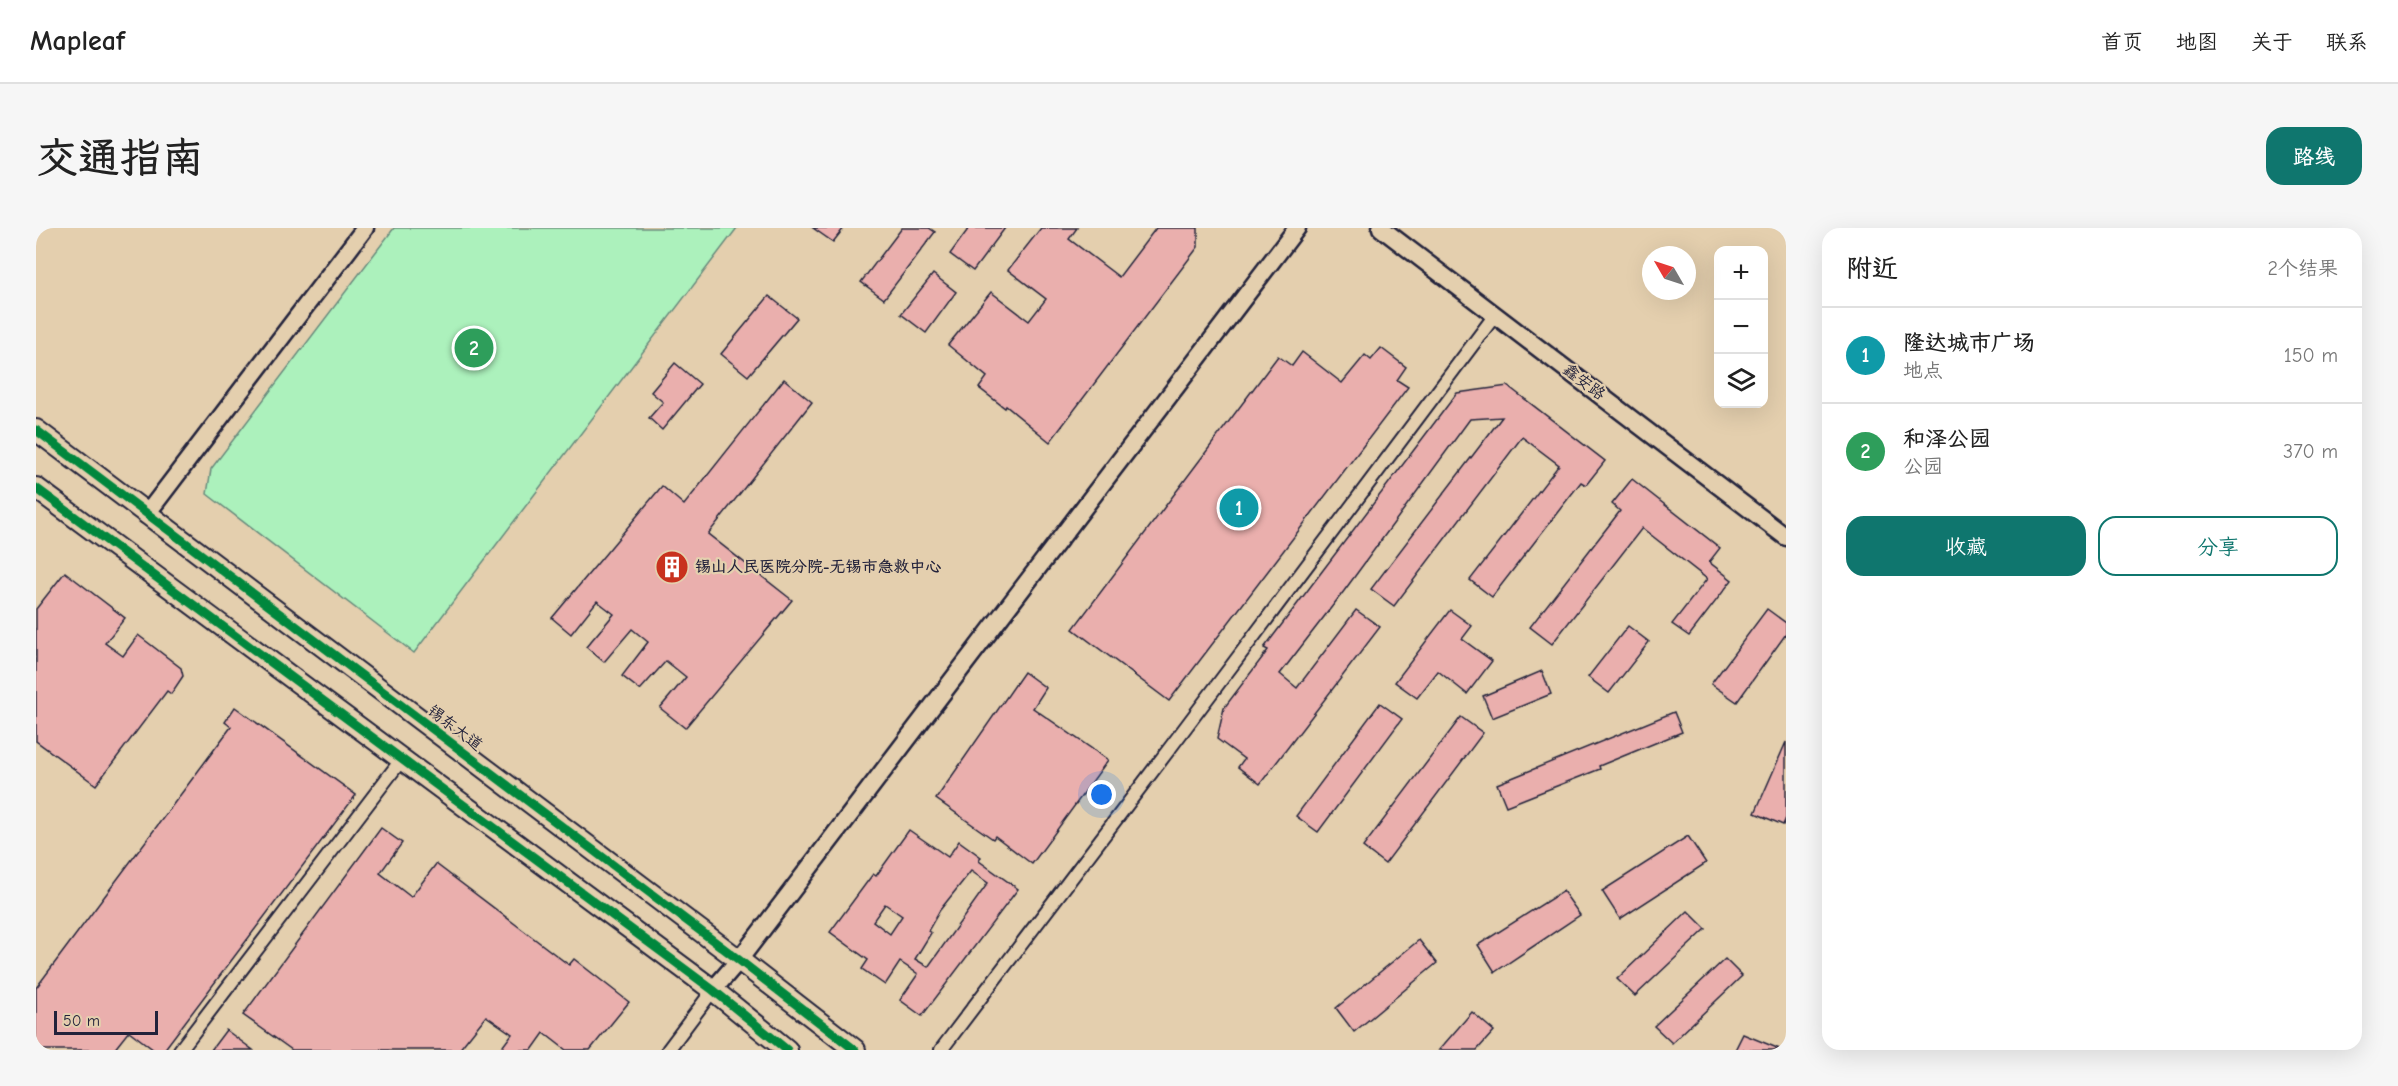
<!DOCTYPE html>
<html lang="zh">
<head>
<meta charset="utf-8">
<style>
	body { margin:0; font-family:"Comic Neue","LXGW WenKai TC",sans-serif; background:#f6f6f6; color:#222 }
	.controls { position:absolute; right:18px; top:18px; display:grid; overflow:hidden; border-radius:12px; box-shadow:0 6px 24px #0002 }
	.controls button { width:54px; height:54px; display:grid; place-items:center; padding:0; border:0; border-bottom:2px solid #e0e0e0; background:#fff; color:#222; font:30px sans-serif }
	.compass { position:absolute; left:1606px; top:18px; width:54px; height:54px; border-radius:50%; background:#fff; box-shadow:0 6px 24px #0002; rotate:309deg }
	.scale { position:absolute; left:18px; bottom:15px; width:104px; box-sizing:border-box; padding-left:6px; border:3px solid #22223b; border-top:0; font-size:16px; line-height:21px; white-space:nowrap; color:#22223b; -webkit-text-stroke:4px #e4cfae; paint-order:stroke }
	.you { position:absolute; left:1066px; top:567px; width:21px; height:21px; margin:-15px; border:4px solid #fff; border-radius:50%; background:#1a73e8; box-shadow:0 0 0 9px #1a73e833 }
	.badge { display:grid; place-items:center; width:39px; height:39px; border-radius:50%; background:#0f766e; color:#fff; font-size:20px; font-weight:700 }
	.pin { position:absolute; translate:-50% -50%; border:3px solid #fff; box-shadow:0 2px 6px #0006 }
	.list { margin:0; padding:0; list-style:none }
	h2 { display:flex; justify-content:space-between; align-items:center; height:78px; margin:0; padding:0 24px; font-size:26px }
	h2 small { font-size:20px; font-weight:400; color:#767676 }
	.list li { display:grid; grid-template-columns:39px 1fr auto; gap:18px; align-items:center; box-sizing:border-box; height:96px; padding:0 24px; border-top:2px solid #e0e0e0 }
	.list b { display:block; font-size:22px; white-space:nowrap }
	.list p { margin:0; font-size:20px; white-space:nowrap; color:#767676 }
	.list em { font-size:20px; font-style:normal; color:#767676 }
	.actions { display:flex; gap:12px; padding:18px 24px }
	.actions a { flex:1; padding:14px 0; border:2px solid #0f766e; border-radius:18px; text-align:center; font-size:21px; color:#0f766e }
	.actions .main { background:#0f766e; color:#fff }
	.icon { flex:none; width:33px; height:33px; fill:none; stroke:currentColor; stroke-width:2; stroke-linecap:round; stroke-linejoin:round }
	.map { position:relative; flex:none; width:1750px; height:822px; overflow:hidden; border-radius:18px }
	header { display:flex; align-items:center; gap:36px; box-sizing:border-box; height:84px; padding:0 30px; background:#fff; border-bottom:2px solid #e0e0e0 }
	header strong { font-size:28px }
	nav { display:flex; gap:33px; margin-inline-start:auto; font-size:21px }
	.intro { display:flex; align-items:center; justify-content:space-between; box-sizing:border-box; height:144px; padding:0 36px }
	h1 { margin:0; font-size:42px }
	.button { padding:15px 27px; border-radius:18px; background:#0f766e; color:#fff; font-size:21px; font-weight:700 }
	main { display:flex; gap:36px; padding:0 36px }
	aside { flex:1; background:#fff; border-radius:18px; box-shadow:0 6px 24px #0002 }
	.map>svg:first-child { display:block }
</style>
</head>
<body>
<header>
<strong>Mapleaf</strong>
<nav><a>首页</a><a>地图</a><a>关于</a><a>联系</a></nav>
</header>
<div class="intro"><h1>交通指南</h1><a class="button">路线</a></div>
<main>
<div class="map">
<svg width="1750" height="822" viewBox="0 0 1750 822">
	<rect width="100%" height="100%" fill="#e4cfae"/>
	<filter id="ink" filterUnits="userSpaceOnUse"><feTurbulence type="fractalNoise" baseFrequency=".0167" numOctaves="2"/><feDisplacementMap in="SourceGraphic" scale="12" xChannelSelector="R" yChannelSelector="G"/><feConvolveMatrix kernelMatrix="1 2 1 2 8 2 1 2 1" color-interpolation-filters="sRGB"/></filter>
	<g filter="url(#ink)">
		<polygon fill="#acf1bc" stroke="#678a7c" stroke-width="1.5" points="358,0 701,0 378,425 171,266 175,241"/>
		<g fill="#eaafad" stroke="#22223b" stroke-width="1.5" fill-rule="evenodd">
			<polygon points="777,0 808,0 797,14"/>
			<polygon points="866,0 893,0 899,4 848,71 825,54"/>
			<polygon points="933,0 969,0 937,43 914,26"/>
			<polygon points="1005,0 1041,0 1033,11 1083,49 1120,0 1162,0 1162,19 1014,214 970,178 969,180 943,160 951,149 912,117 955,64 993,93 1010,71 972,42"/>
			<polygon points="897,46 920,64 890,105 865,86"/>
			<polygon points="733,68 761,90 712,148 685,126"/>
			<polygon points="1345,120 1370,139 1361,152 1372,159 1133,473 1037,401 1242,128 1256,138 1266,124 1306,155 1329,127 1335,132"/>
			<polygon points="639,135 664,156 626,202 613,190 627,174 615,164"/>
			<polygon points="748,151 776,174 672,306 756,372 649,500 624,480 650,449 630,433 604,462 586,448 612,414 596,401 568,434 550,419 578,386 561,373 535,406 516,390 626,258 648,277"/>
			<polygon points="1472,158 1569,233 1550,257 1545,254 1456,369 1434,352 1523,237 1486,209 1358,378 1335,361 1466,189 1434,191 1308,363 1244,446 1261,460 1320,382 1344,399 1224,556 1202,539 1208,531 1181,511 1188,480 1232,422 1228,420 1421,165"/>
			<polygon points="1596,251 1684,320 1673,334 1696,352 1653,408 1636,396 1671,351 1606,300 1516,416 1494,399 1584,283 1576,276"/>
			<polygon points="29,344 89,390 69,415 87,428 102,407 145,440 147,448 135,466 131,463 60,557 0,513 0,381"/>
			<polygon points="1731,381 1750,395 1750,406 1701,474 1675,456"/>
			<polygon points="1414,382 1436,398 1426,411 1456,433 1431,466 1402,443 1381,470 1359,454"/>
			<polygon points="1592,398 1613,414 1573,465 1552,449"/>
			<polygon points="1506,443 1515,466 1456,490 1447,468"/>
			<polygon points="988,444 1010,460 997,480 1072,532 996,636 959,608 957,611 900,571"/>
			<polygon points="1344,475 1366,491 1282,604 1260,588"/>
			<polygon points="199,479 320,567 128,822 118,822 93,803 78,822 0,822 0,760 195,499 189,494"/>
			<polygon points="1638,484 1646,504 1563,538 1564,541 1470,578 1461,556"/>
			<polygon points="1425,489 1447,505 1349,636 1327,619"/>
			<polygon points="1750,514 1750,590 1747,597 1719,585"/>
			<polygon points="345,600 366,615 344,645 375,669 400,636 533,737 538,731 593,774 554,822 530,822 508,805 496,822 464,822 476,806 450,788 423,822 256,822 207,787"/>
			<path d="M873,602L912,629L923,613L945,629L943,633L982,661L886,788L864,772L882,746L864,734L849,757L826,741L832,732L794,704L837,646L840,648ZM935,643L952,655L892,739L879,731L895,705L892,703L904,682ZM849,676L866,688L854,706L837,693Z"/>
			<polygon points="1652,608 1670,635 1584,691 1566,663"/>
			<polygon points="1527,663 1544,687 1459,744 1442,717"/>
			<polygon points="1652,683 1670,701 1599,768 1581,751"/>
			<polygon points="1383,712 1401,735 1318,804 1300,780"/>
			<polygon points="1689,731 1706,748 1636,815 1618,798"/>
			<polygon points="1436,784 1458,803 1441,822 1403,822"/>
			<polygon points="190,802 217,822 175,822"/>
			<polygon points="1707,806 1746,822 1699,822"/>
		</g>
		<g fill="none" stroke-linecap="round" stroke-linejoin="round">
			<defs>
				<g id="street">
					<polyline points="144,822 366,531"/>
					<polyline points="632,822 677,762"/>
					<polyline points="905,822 1134,520 1459,87"/>
				</g>
				<g id="secondary">
					<polyline points="1345,0 1750,309"/>
					<polyline points="110,287 329,0"/>
					<polyline points="677,762 703,732 1261,0"/>
				</g>
				<g id="primary">
					<polyline points="0,202 703,732 819,822"/>
					<polyline points="0,260 677,762 751,822"/>
				</g>
			</defs>
			<use href="#street" stroke="#22223b" stroke-width="16"/>
			<use href="#secondary" stroke="#22223b" stroke-width="21"/>
			<use href="#primary" stroke="#22223b" stroke-width="24"/>
			<use href="#street" stroke="#e4cfae" stroke-width="12"/>
			<use href="#secondary" stroke="#e4cfae" stroke-width="16"/>
			<use href="#primary" stroke="#e4cfae" stroke-width="20"/>
			<defs>
				<g id="cycleway">
					<polyline points="0,202 703,732 819,822"/>
					<polyline points="0,260 677,762 751,822"/>
				</g>
			</defs>
			<use href="#cycleway" stroke="#e4cfae" stroke-width="13"/>
			<use href="#cycleway" stroke="#00873e" stroke-width="9"/>
		</g>
	</g>
	<defs>
		<symbol id="building-disc" viewBox="-11 -11 22 22"><circle r="9.5" fill="#c8321e" stroke="#e4cfae"/><path d="M-4-6H4V6H1V3H-1V6H-4ZM-2.5-4.3h1.7v1.8h-1.7ZM.8-4.3h1.7v1.8H.8ZM-2.5-1h1.7V.8h-1.7ZM.8-1h1.7V.8H.8Z" fill="#fff"/></symbol>
	</defs>
	<g fill-rule="evenodd">
		<use href="#building-disc" x="617" y="320" width="38" height="38"/>
	</g>
	<g text-anchor="middle" dominant-baseline="central" stroke-width="4.5" stroke-linejoin="round" paint-order="stroke">
		<g font-size="16" fill="#22223b" stroke="#e4cfae">
			<text transform="translate(1548 154) rotate(37)">鑫安路</text>
			<text transform="translate(419 500) rotate(37)">锡东大道</text>
		</g>
		<g font-size="16" font-weight="bold" fill="#22223b" stroke="#e4cfae" text-anchor="start">
			<text x="659" y="339">锡山人民医院分院-无锡市急救中心</text>
		</g>
	</g>
</svg>
<div class="controls">
<button>+</button>
<button>−</button>
<button><svg class="icon" aria-label="layers" viewBox="0 0 24 24"><path d="M12 4l9 5-9 5-9-5zM3 14l9 5 9-5"/></svg></button>
</div>
<svg class="compass" viewBox="-18 -18 36 36"><path d="M0-13l5 13h-10z" fill="#e53935"/><path d="M0 13l5-13h-10z" fill="#767676"/></svg>
<div class="scale">50 m</div>
<div class="you"></div>
<div class="pin badge" style="left:1203px;top:280px;background:#0f9aa8">1</div>
<div class="pin badge" style="left:438px;top:120px;background:#2e9e5b">2</div>
</div>
<aside>
<h2>附近<small>2个结果</small></h2>
<ul class="list">
<li><span class="badge" style="background:#0f9aa8">1</span><div><b>隆达城市广场</b><p>地点</p></div><em>150 m</em></li>
<li><span class="badge" style="background:#2e9e5b">2</span><div><b>和泽公园</b><p>公园</p></div><em>370 m</em></li>
</ul>
<div class="actions"><a class="main">收藏</a><a>分享</a></div>
</aside>
</main>
</body>
</html>
